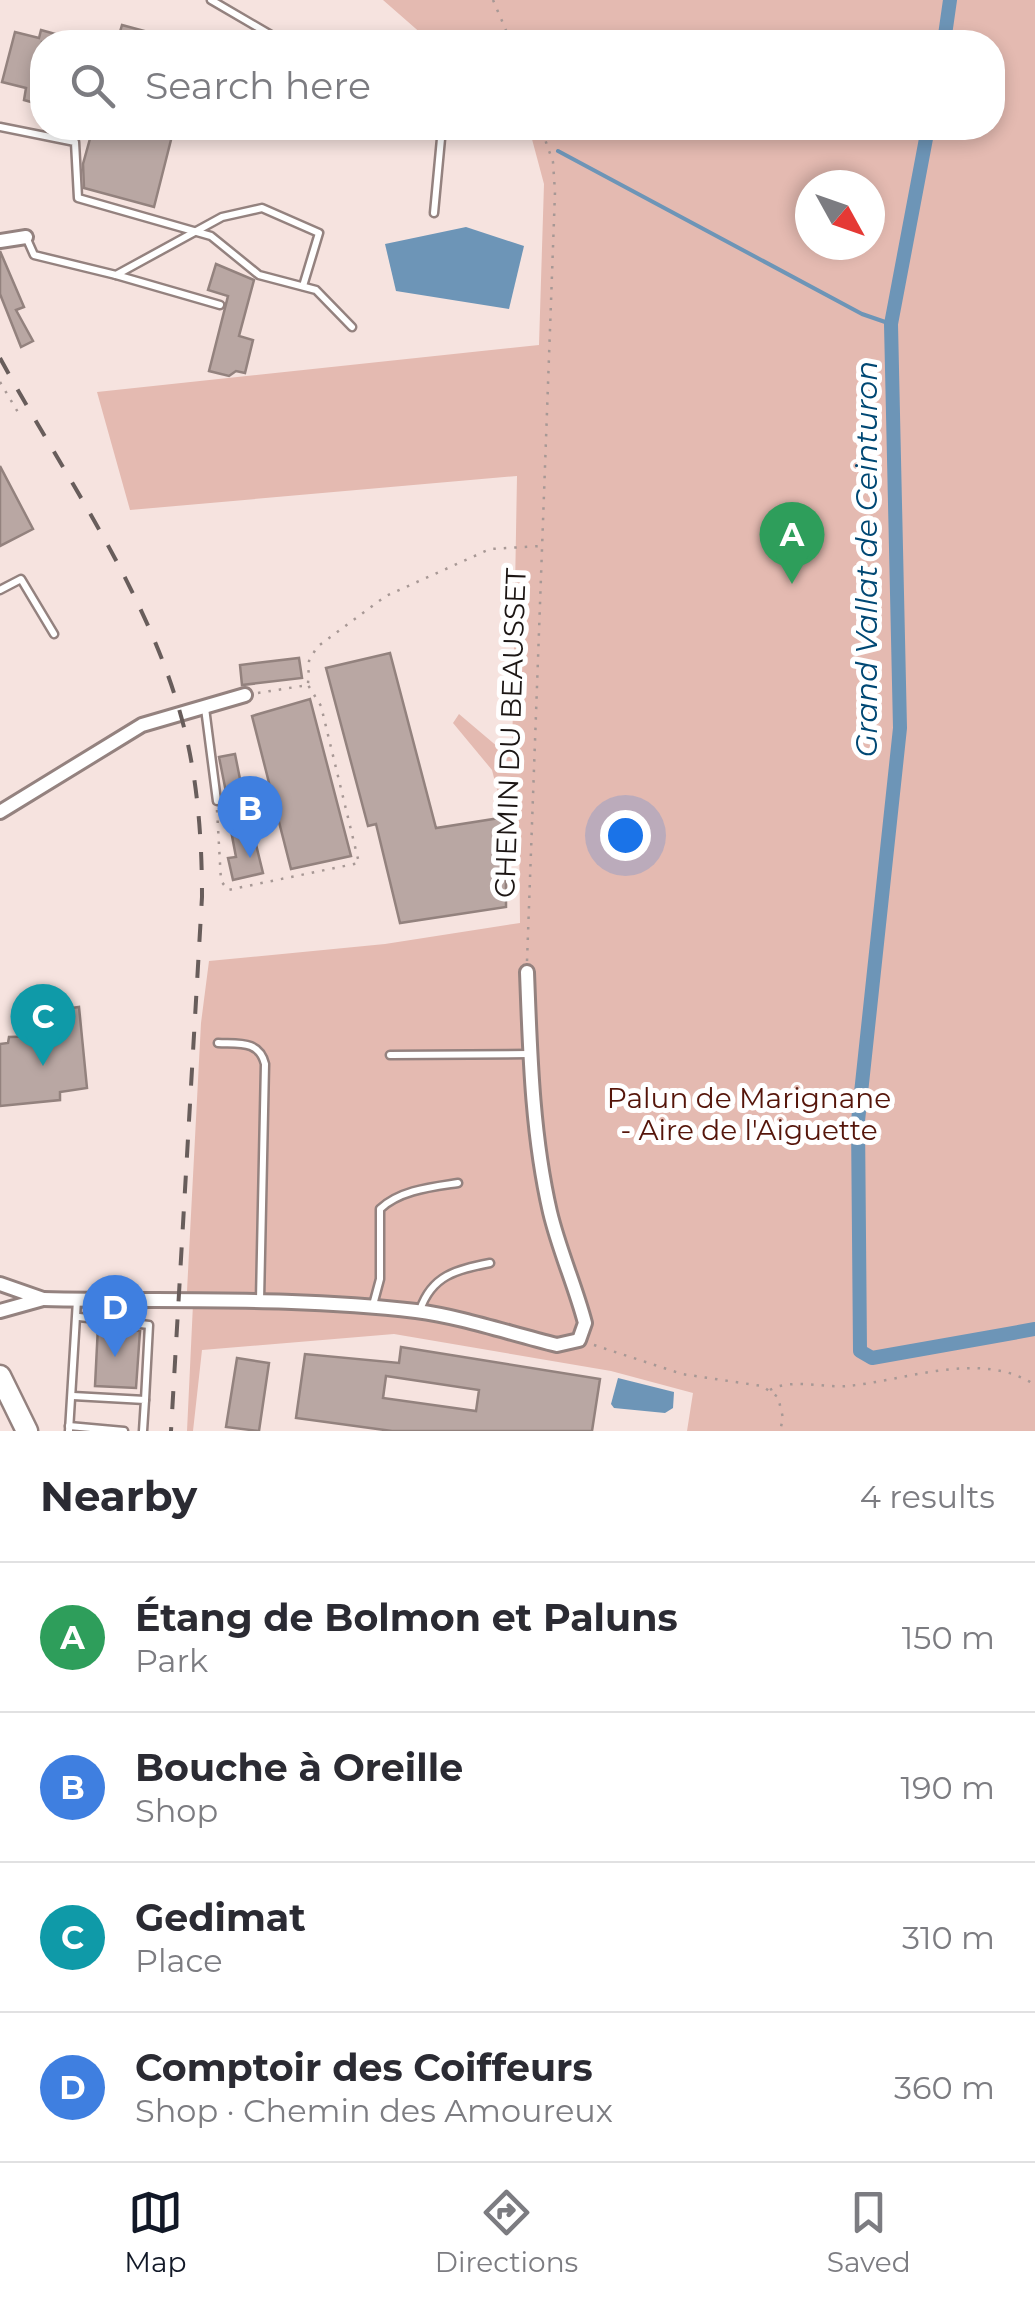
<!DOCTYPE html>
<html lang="en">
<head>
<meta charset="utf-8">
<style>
	body { margin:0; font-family:Montserrat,sans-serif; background:#f2f2f3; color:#2b2b33 }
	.compass { position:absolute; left:795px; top:170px; width:90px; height:90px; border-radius:50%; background:#fff; box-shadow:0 5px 15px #0003; rotate:130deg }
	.you { position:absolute; left:625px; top:835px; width:35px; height:35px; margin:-25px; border:8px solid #fff; border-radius:50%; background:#1a73e8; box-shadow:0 0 0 15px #1a73e833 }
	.badge { display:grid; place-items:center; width:65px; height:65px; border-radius:50%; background:#111827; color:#fff; font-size:32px; font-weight:700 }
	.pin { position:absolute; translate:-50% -82px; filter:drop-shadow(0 2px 5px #0008) }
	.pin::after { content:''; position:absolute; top:52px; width:35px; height:30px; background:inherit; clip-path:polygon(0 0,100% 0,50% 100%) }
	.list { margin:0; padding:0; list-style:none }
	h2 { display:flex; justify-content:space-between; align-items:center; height:130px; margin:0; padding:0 40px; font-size:42px }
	h2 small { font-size:32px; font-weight:400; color:#7c7c81 }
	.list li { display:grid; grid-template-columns:65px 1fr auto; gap:30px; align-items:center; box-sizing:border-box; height:150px; padding:0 40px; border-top:2px solid #e1e1e2 }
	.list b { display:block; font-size:38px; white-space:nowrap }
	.list p { margin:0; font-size:32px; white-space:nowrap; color:#7c7c81 }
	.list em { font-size:32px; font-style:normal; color:#7c7c81 }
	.icon { flex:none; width:55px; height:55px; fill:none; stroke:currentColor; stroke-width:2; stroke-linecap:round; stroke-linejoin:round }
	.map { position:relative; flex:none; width:1035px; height:1431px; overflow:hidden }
	.search { position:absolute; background:#fff; box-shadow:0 5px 15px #0003; left:30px; right:30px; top:30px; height:110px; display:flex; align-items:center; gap:25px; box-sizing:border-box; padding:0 35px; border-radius:40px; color:#7c7c81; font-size:38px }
	.sheet { height:730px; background:#fff }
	nav { display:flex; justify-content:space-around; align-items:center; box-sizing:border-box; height:140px; border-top:2px solid #e1e1e2; background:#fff; font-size:28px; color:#7c7c81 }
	nav a { display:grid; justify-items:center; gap:5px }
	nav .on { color:#111827 }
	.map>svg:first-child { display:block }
</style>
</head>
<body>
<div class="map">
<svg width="1035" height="1431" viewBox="0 0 1035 1431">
	<rect width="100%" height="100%" fill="#f6e3df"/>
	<path fill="#e4bab1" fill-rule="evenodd" d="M383,0H1035V1431H687L693,1393L611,1371L394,1334L202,1350L193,1431H187L193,1304L187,1291L201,1023L209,961L385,944L520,923L519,821L502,809L492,770L453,723L459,714L512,759L517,476L130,510L97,392L539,345L544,184L529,128H992V42H431ZM810,185H870V245H810Z"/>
	<g fill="#6d95b7">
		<polygon points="466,227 524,246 509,309 396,291 385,244"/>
		<polygon points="618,1378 674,1392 673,1408 665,1413 614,1408 611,1404"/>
	</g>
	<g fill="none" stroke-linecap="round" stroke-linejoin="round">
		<polyline stroke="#6d95b7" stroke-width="4" points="558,151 862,314 891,324"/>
		<g stroke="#6d95b7" stroke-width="14">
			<polyline points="944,42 950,0"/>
			<polyline points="928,128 891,324 900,728 858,1121 860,1351 872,1358 1035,1329"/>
		</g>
	</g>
	<g fill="#b9a7a3" stroke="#93827e" stroke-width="2.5" fill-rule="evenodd">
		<polygon points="122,25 174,39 174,42 117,42"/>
		<polygon points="41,30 73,39 73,42 42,42 42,105 24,100 26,88 2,82 15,32 39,38"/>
		<polygon points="93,128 174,128 154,207 84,188 83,164"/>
		<polygon points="0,251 24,307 16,310 33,341 21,347 0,294"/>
		<polygon points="216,264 254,280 239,336 253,340 245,373 236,371 229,376 209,371 228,296 208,290"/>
		<polygon points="0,466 33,529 0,546"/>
		<polygon points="390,653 436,828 506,817 506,907 400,923 376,824 368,826 326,668"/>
		<polygon points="299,658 302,678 242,685 240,665"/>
		<polygon points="310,699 351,856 291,869 252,716"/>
		<polygon points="235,754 242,789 226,792 219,757"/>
		<polygon points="249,816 263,873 233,880 228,858 236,857 229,820"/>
		<polygon points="79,1007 87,1088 60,1092 60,1100 0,1106 0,1044 8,1043 9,1037 44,1036 55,1031 56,1010"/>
		<polygon points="98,1326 140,1331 136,1388 95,1386"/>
		<path d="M401,1347L600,1379L592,1431H392L296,1418L305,1354L399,1363ZM386,1376L479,1390L476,1411L383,1398Z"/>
		<polygon points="237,1358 269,1363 259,1431 226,1427"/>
	</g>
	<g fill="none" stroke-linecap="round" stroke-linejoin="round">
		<defs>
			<g id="lane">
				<polyline points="211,0 283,42"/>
				<polyline points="0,127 75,142 78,198 211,236 259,275 316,290 352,327"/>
				<polyline points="434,213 442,128"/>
				<polyline points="26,237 34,255 116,275 222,217 262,208 319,233 303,286"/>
				<polyline points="116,275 220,305"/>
				<polyline points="0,590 21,579 54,634"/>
				<polyline points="205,708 217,801"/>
				<path d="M218,1043C239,1044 259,1040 265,1064L260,1300"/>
				<polyline points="390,1055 529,1054"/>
				<path d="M373,1305L380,1279V1209C400,1190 432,1187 458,1183"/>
				<path d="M420,1310C432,1275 456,1270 490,1263"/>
				<polyline points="79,1317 149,1325 145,1400"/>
				<polyline points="73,1396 145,1400 143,1431"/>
				<polyline points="69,1426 124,1431"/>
				<polyline points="69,1431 77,1300"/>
			</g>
			<g id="street">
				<polyline points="0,241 26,237"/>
				<polyline points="0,812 142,725 245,695"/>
				<polyline points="0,1284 43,1299 0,1311"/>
				<path d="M43,1299C168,1302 292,1296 416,1311C463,1317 511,1334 557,1345L579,1340L585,1323C575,1285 559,1250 550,1212C532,1134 530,1052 527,972"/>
			</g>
			<polyline id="primary" points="0,1376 27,1431"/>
		</defs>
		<use href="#lane" stroke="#94827f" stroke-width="11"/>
		<use href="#street" stroke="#94827f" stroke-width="18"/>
		<use href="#primary" stroke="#94827f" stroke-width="25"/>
		<g stroke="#a79895" stroke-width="2.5" stroke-dasharray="2.5 8" stroke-linecap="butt">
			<polyline points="493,0 511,42"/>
			<polyline points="0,382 19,414"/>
			<polyline points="258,693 308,685 309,661 317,647 386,596 490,549 540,546"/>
			<polyline points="217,810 221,881 228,890 359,863 321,706 308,685"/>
			<polyline points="527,961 555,192 553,162 541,128"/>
			<polyline points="594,1345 682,1374 762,1386 778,1397 783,1418 780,1431"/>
			<path d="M770,1390C791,1378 823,1388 847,1386C905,1381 981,1349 1035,1385"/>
		</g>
		<use href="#lane" stroke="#fff" stroke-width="6"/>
		<use href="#street" stroke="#fff" stroke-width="12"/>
		<use href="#primary" stroke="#fff" stroke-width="20"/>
		<path stroke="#685d5b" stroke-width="4" stroke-dasharray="18 18" stroke-linecap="butt" d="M0,358C62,472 142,583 179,709C197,770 202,834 202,897L171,1431"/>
	</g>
	<g text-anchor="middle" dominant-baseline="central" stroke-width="10" stroke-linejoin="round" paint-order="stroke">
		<g font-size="28" fill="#1c1614" stroke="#fff">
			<text transform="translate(510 733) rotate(-88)">CHEMIN DU BEAUSSET</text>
		</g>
		<g font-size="28" fill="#55150a" stroke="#fff">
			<text x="749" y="1098">Palun de Marignane<tspan x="749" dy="32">- Aire de l'Aiguette</tspan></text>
		</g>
		<g font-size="30" font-style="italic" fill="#004874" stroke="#fff">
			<text transform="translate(866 559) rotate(-90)">Grand Vallat de Ceinturon</text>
		</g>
	</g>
</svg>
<svg class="compass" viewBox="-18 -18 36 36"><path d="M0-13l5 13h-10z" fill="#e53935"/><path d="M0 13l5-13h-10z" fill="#7c7c81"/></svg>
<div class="you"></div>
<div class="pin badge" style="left:792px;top:584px;background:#2e9e5b">A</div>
<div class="pin badge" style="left:250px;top:858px;background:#3f7fe0">B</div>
<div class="pin badge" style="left:43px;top:1066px;background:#0f9aa8">C</div>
<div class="pin badge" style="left:115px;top:1357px;background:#3f7fe0">D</div>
<div class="search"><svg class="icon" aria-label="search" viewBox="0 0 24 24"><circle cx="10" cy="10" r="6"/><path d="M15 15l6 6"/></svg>Search here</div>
</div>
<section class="sheet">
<h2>Nearby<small>4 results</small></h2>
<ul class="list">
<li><span class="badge" style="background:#2e9e5b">A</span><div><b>Étang de Bolmon et Paluns</b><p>Park</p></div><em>150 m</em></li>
<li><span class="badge" style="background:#3f7fe0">B</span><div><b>Bouche à Oreille</b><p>Shop</p></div><em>190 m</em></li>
<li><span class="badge" style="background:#0f9aa8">C</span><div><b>Gedimat</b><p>Place</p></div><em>310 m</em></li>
<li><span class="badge" style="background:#3f7fe0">D</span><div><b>Comptoir des Coiffeurs</b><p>Shop · Chemin des Amoureux</p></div><em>360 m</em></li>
</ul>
</section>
<nav>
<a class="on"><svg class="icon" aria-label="map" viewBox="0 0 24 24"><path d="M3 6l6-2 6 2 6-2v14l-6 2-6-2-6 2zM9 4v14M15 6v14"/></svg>Map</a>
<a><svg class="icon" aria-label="directions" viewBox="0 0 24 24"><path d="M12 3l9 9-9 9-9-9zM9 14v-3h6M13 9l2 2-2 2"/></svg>Directions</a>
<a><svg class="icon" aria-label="saved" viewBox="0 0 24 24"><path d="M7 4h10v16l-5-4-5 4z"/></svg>Saved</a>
</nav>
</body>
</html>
